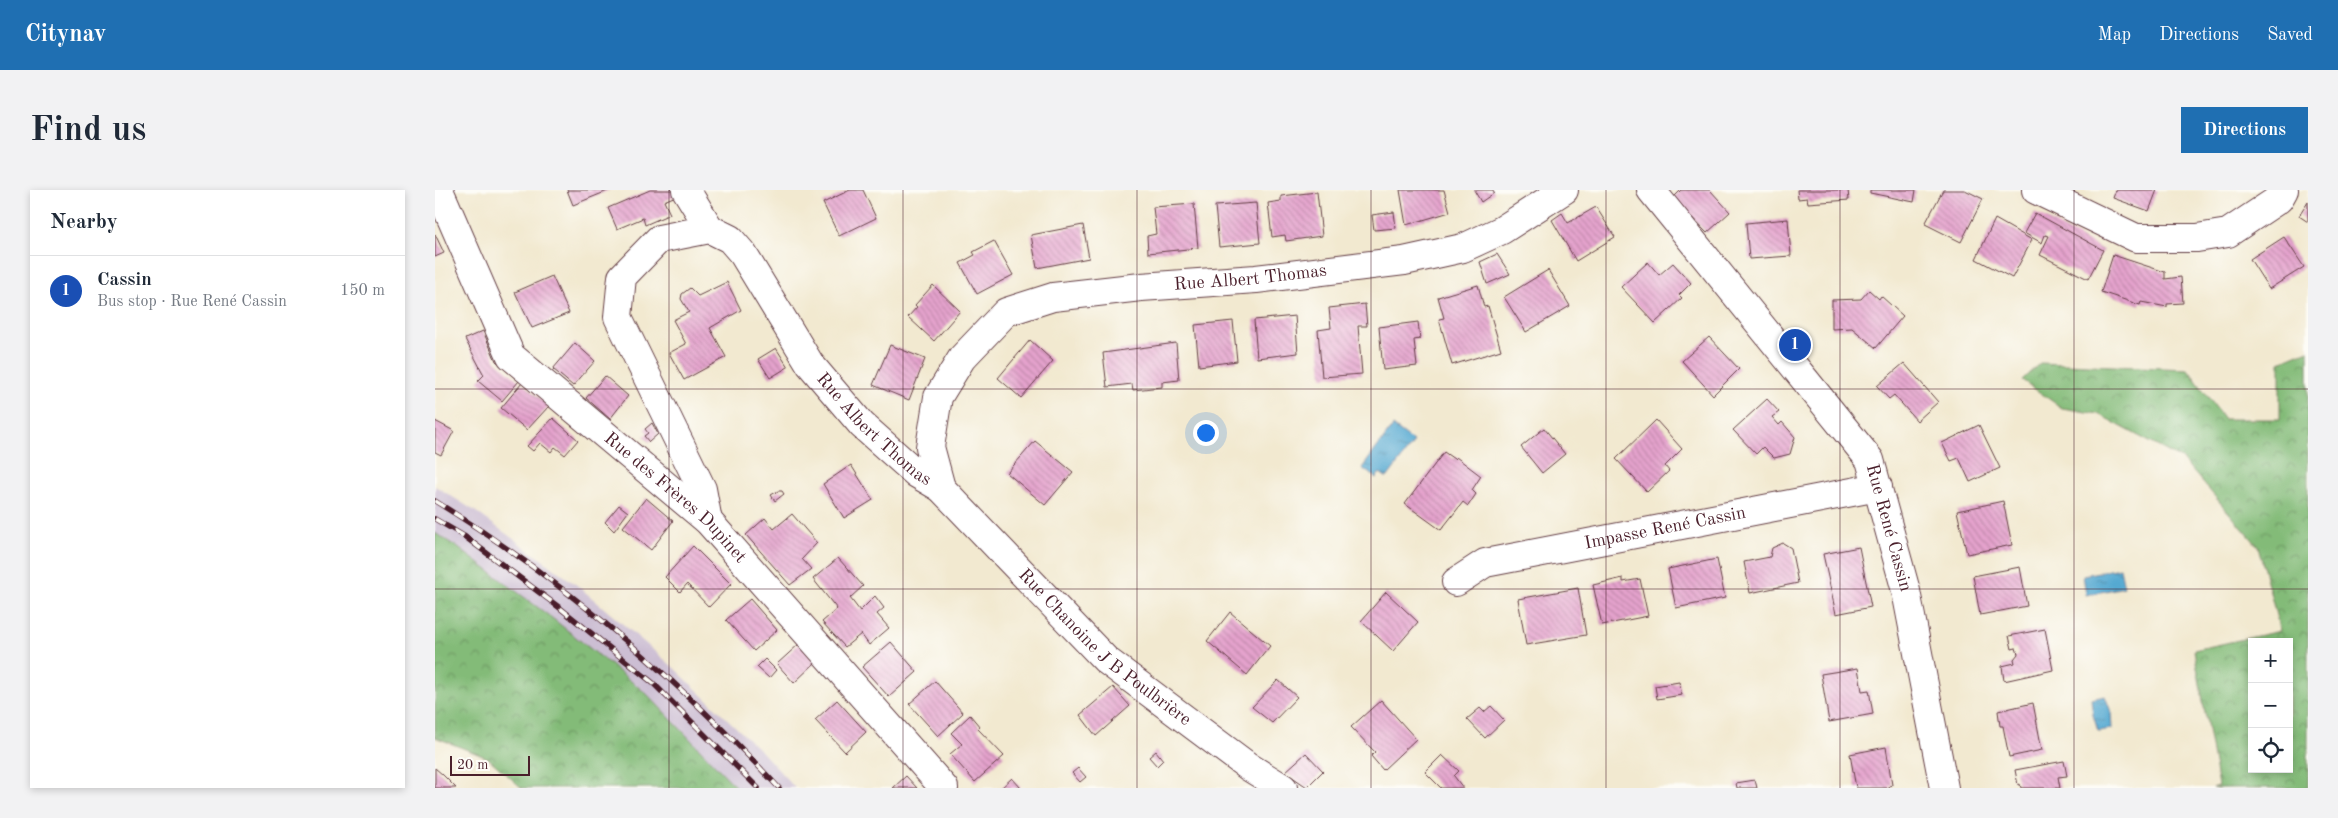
<!DOCTYPE html>
<html lang="en">
<head>
<meta charset="utf-8">
<style>
	body { margin:0; font-family:"Old Standard TT",serif; background:#f2f2f3; color:#1f2937 }
	.controls { position:absolute; right:15px; bottom:15px; display:grid; overflow:hidden; border-radius:0px; box-shadow:0 2px 8px #0003 }
	.controls button { width:45px; height:45px; display:grid; place-items:center; padding:0; border:0; border-bottom:1px solid #e0e1e3; background:#fff; color:#1f2937; font:25px sans-serif }
	.scale { position:absolute; left:15px; bottom:12px; width:80px; box-sizing:border-box; padding-left:5px; border:2px solid #4a1f2b; border-top:0; font-size:14px; line-height:18px; white-space:nowrap; color:#4a1f2b; -webkit-text-stroke:4px #fdfcf7; paint-order:stroke }
	.you { position:absolute; left:770px; top:242px; width:18px; height:18px; margin:-12px; border:4px solid #fff; border-radius:50%; background:#1a73e8; box-shadow:0 0 0 8px #1a73e833 }
	.badge { display:grid; place-items:center; width:32px; height:32px; border-radius:50%; background:#1f6fb2; color:#fff; font-size:16px; font-weight:700 }
	.pin { position:absolute; translate:-50% -50%; border:2px solid #fff; box-shadow:0 1px 5px #0006 }
	.list { margin:0; padding:0; list-style:none }
	h2 { display:flex; justify-content:space-between; align-items:center; height:65px; margin:0; padding:0 20px; font-size:21px }
	h2 small { font-size:16px; font-weight:400; color:#747a83 }
	.list li { display:grid; grid-template-columns:32px 1fr auto; gap:15px; align-items:center; box-sizing:border-box; height:70px; padding:0 20px; border-top:1px solid #e0e1e3 }
	.list b { display:block; font-size:19px; white-space:nowrap }
	.list p { margin:0; font-size:16px; white-space:nowrap; color:#747a83 }
	.list em { font-size:16px; font-style:normal; color:#747a83 }
	.icon { flex:none; width:28px; height:28px; fill:none; stroke:currentColor; stroke-width:2; stroke-linecap:round; stroke-linejoin:round }
	.map { position:relative; flex:none; width:1873px; height:598px; overflow:hidden; border-radius:0px }
	header { display:flex; align-items:center; gap:30px; box-sizing:border-box; height:70px; padding:0 25px; background:#1f6fb2; color:#fff }
	header strong { font-size:24px }
	nav { display:flex; gap:28px; margin-inline-start:auto; font-size:18px }
	.intro { display:flex; align-items:center; justify-content:space-between; box-sizing:border-box; height:120px; padding:0 30px }
	h1 { margin:0; font-size:35px }
	.button { padding:12px 22px; border-radius:0px; background:#1f6fb2; color:#fff; font-size:18px; font-weight:700 }
	main { display:flex; gap:30px; padding:0 30px }
	aside { flex:1; background:#fff; border-radius:0px; box-shadow:0 2px 8px #0003 }
	.map>svg:first-child { display:block }
</style>
</head>
<body>
<header>
<strong>Citynav</strong>
<nav><a>Map</a><a>Directions</a><a>Saved</a></nav>
</header>
<div class="intro"><h1>Find us</h1><a class="button">Directions</a></div>
<main>
<aside>
<h2>Nearby<small></small></h2>
<ul class="list">
<li><span class="badge" style="background:#1a4fb4">1</span><div><b>Cassin</b><p>Bus stop · Rue René Cassin</p></div><em>150 m</em></li>
</ul>
</aside>
<div class="map">
<svg width="1873" height="598" viewBox="0 0 1873 598">
	<defs>
		<pattern id="forest-crowns" width="20" height="18" patternUnits="userSpaceOnUse" patternTransform="scale(1.25)"><rect width="20" height="18" fill="#83bb78"/><path d="M2 6a3 3 0 1 1 6 0M12 15a3 3 0 1 1 6 0" fill="none" stroke="#6d9763"/></pattern>
		<pattern id="water-ripples" width="26" height="14" patternUnits="userSpaceOnUse" patternTransform="scale(1.25)"><rect width="26" height="14" fill="#55a9d1"/><path d="M2 4q2-2 4 0t4 0M15 11q2-2 4 0t4 0" fill="none" stroke="#4889aa"/></pattern>
		<pattern id="building-back-hatch" width="6" height="6" patternUnits="userSpaceOnUse" patternTransform="scale(1.25)"><rect width="6" height="6" fill="#e5a3cd"/><path d="M-1 5l2 2M0 0l6 6M5-1l2 2" fill="none" stroke="#bc84a7"/></pattern>
	</defs>
	<rect width="100%" height="100%" fill="#fdfcf7"/>
	<filter id="ink" filterUnits="userSpaceOnUse"><feTurbulence type="fractalNoise" baseFrequency=".02" numOctaves="2"/><feDisplacementMap in="SourceGraphic" scale="10" xChannelSelector="R" yChannelSelector="G"/><feConvolveMatrix kernelMatrix="1 2 1 2 8 2 1 2 1" color-interpolation-filters="sRGB"/></filter>
	<filter id="wash" filterUnits="userSpaceOnUse"><feTurbulence type="fractalNoise" baseFrequency=".0096" numOctaves="4" result="noise"/><feDisplacementMap in="SourceGraphic" scale="20" xChannelSelector="R" yChannelSelector="G"/><feGaussianBlur stdDeviation="1.12" result="paint"/><feColorMatrix in="noise" values="0 0 0 0 0 0 0 0 0 0 0 0 0 0 0 0 0 1.4 0 .05"/><feComposite in="paint" operator="in"/></filter>
	<g filter="url(#wash)">
		<rect width="100%" height="100%" fill="#f2e9d0"/>
		<polygon fill="#ccbed3" points="0,296 40,321 143,396 237,476 327,562 360,598 302,598 212,504 117,428 22,357 0,343"/>
		<g fill="url(#forest-crowns)" stroke="#666d52" fill-rule="evenodd">
			<path d="M1873,160V598H1778L1783,596L1759,460L1845,441L1823,356L1748,270L1663,224L1627,218L1587,190L1605,173L1753,179L1789,229H1845V172ZM1817,452H1854V579H1817Z"/>
			<polygon points="0,343 22,357 117,428 212,504 302,598 87,598 53,568 0,547"/>
		</g>
		<g fill="url(#water-ripples)" stroke="#50647e">
			<polygon points="958,236 979,252 952,288 945,283 941,288 927,278"/>
			<polygon points="1685,378 1689,397 1651,405 1648,385"/>
			<polygon points="1670,506 1676,522 1677,539 1663,541 1658,525 1656,509"/>
		</g>
		<g id="blocks">
			<g fill="url(#building-back-hatch)">
				<polygon points="132,0 175,0 138,15"/>
				<polygon points="215,0 238,0 241,6 229,11 235,24 210,35 208,28 182,39 173,18"/>
				<polygon points="415,0 428,0 441,28 404,46 388,13"/>
				<polygon points="965,0 1009,0 1015,22 971,35"/>
				<polygon points="1039,0 1058,0 1059,3 1046,12"/>
				<polygon points="1246,0 1275,0 1295,22 1272,43 1238,8"/>
				<polygon points="1362,0 1413,0 1414,10 1373,13 1372,8 1363,9"/>
				<polygon points="1435,0 1481,0 1479,12 1435,3"/>
				<polygon points="1508,0 1530,0 1548,9 1526,52 1490,34"/>
				<polygon points="1681,0 1722,0 1714,21 1678,8"/>
				<polygon points="882,2 887,46 851,51 850,45 837,47 833,13 846,11 846,6"/>
				<polygon points="1873,12 1873,32 1864,26"/>
				<polygon points="821,13 825,53 784,57 780,16"/>
				<polygon points="759,14 763,58 713,63 712,46 721,44 718,17"/>
				<polygon points="1161,17 1180,47 1141,71 1117,30 1127,23 1133,33"/>
				<polygon points="959,22 961,38 939,40 937,25"/>
				<polygon points="1600,23 1668,60 1653,89 1605,65 1614,46 1610,45 1607,53 1589,43"/>
				<polygon points="1353,29 1356,66 1314,69 1311,33"/>
				<polygon points="1560,29 1597,50 1577,88 1541,69"/>
				<polygon points="648,35 654,68 602,78 596,45"/>
				<polygon points="0,44 9,63 0,67"/>
				<polygon points="1849,47 1869,77 1834,99 1815,69"/>
				<polygon points="559,51 578,85 542,104 525,73 540,65 538,62"/>
				<polygon points="1062,64 1075,84 1052,94 1045,72"/>
				<polygon points="1678,65 1730,82 1730,89 1746,87 1748,113 1732,114 1732,117 1706,112 1705,115 1666,102"/>
				<polygon points="1213,72 1224,85 1238,73 1256,93 1244,105 1247,108 1220,133 1186,97"/>
				<polygon points="1113,80 1135,116 1091,142 1069,107"/>
				<polygon points="117,86 134,123 97,138 80,102"/>
				<polygon points="292,92 306,120 275,138 291,167 249,190 234,163 251,154 238,130 254,122 246,109 247,104 255,98 263,106"/>
				<polygon points="498,95 525,121 499,151 473,127 482,117 480,115"/>
				<polygon points="1043,95 1049,117 1053,116 1066,160 1017,175 1004,129 1009,128 1003,107"/>
				<polygon points="1434,100 1444,109 1446,106 1468,126 1441,158 1417,138 1397,139 1397,110 1426,109"/>
				<polygon points="930,114 932,136 923,136 927,184 887,187 883,140 896,138 894,118"/>
				<polygon points="860,126 863,163 822,168 819,130"/>
				<polygon points="798,131 802,171 764,176 760,135"/>
				<polygon points="983,132 985,149 979,150 982,176 948,180 944,137"/>
				<polygon points="48,141 61,171 84,191 67,211 43,191 49,185 30,149"/>
				<polygon points="1274,147 1304,179 1278,205 1247,171"/>
				<polygon points="595,150 618,171 586,208 563,188"/>
				<polygon points="140,153 160,171 138,196 118,179"/>
				<polygon points="741,153 744,190 727,192 727,197 698,200 697,194 672,197 668,163"/>
				<polygon points="455,155 490,169 474,210 438,195"/>
				<polygon points="341,158 353,177 335,188 323,169"/>
				<polygon points="1469,173 1503,212 1482,231 1459,205 1454,209 1442,196"/>
				<polygon points="170,186 193,206 175,229 151,208"/>
				<polygon points="87,193 114,216 92,240 66,218"/>
				<polygon points="1332,209 1344,222 1337,227 1344,235 1347,232 1360,247 1355,264 1339,268 1328,257 1321,264 1298,240"/>
				<polygon points="118,228 143,250 130,265 120,257 116,262 105,253 98,261 92,256"/>
				<polygon points="1221,230 1247,259 1230,276 1234,281 1212,302 1181,269"/>
				<polygon points="0,231 19,241 6,265 0,262"/>
				<polygon points="217,233 223,244 214,252 209,246 213,243 210,239"/>
				<polygon points="1544,235 1565,278 1535,292 1524,268 1516,271 1507,253"/>
				<polygon points="1109,238 1130,264 1107,283 1086,257"/>
				<polygon points="600,251 638,282 610,315 572,283"/>
				<polygon points="1009,262 1019,269 1021,267 1046,286 1037,300 1041,304 1033,316 1028,312 1006,340 970,314"/>
				<polygon points="416,275 438,310 409,328 388,294"/>
				<polygon points="343,301 347,301 349,304 340,311 336,305"/>
				<polygon points="211,308 238,331 216,360 188,337"/>
				<polygon points="1568,311 1577,355 1532,364 1522,321"/>
				<polygon points="184,315 193,322 179,341 170,332"/>
				<polygon points="357,324 382,353 367,369 376,379 355,395 311,345 330,328 339,339"/>
				<polygon points="1348,353 1356,358 1363,393 1315,403 1309,372 1335,367 1337,358"/>
				<polygon points="258,356 296,394 274,417 252,394 245,402 230,387"/>
				<polygon points="1424,357 1436,417 1401,424 1388,364"/>
				<polygon points="403,368 428,396 415,408 425,421 440,406 449,418 442,424 454,438 434,455 426,444 410,457 387,432 402,419 378,389"/>
				<polygon points="1282,369 1290,408 1241,418 1233,379"/>
				<polygon points="1585,377 1592,416 1545,425 1538,386"/>
				<polygon points="1188,388 1188,392 1205,389 1213,426 1167,435 1158,395"/>
				<polygon points="1143,398 1151,445 1091,455 1083,409"/>
				<polygon points="951,402 983,432 958,461 926,431"/>
				<polygon points="315,409 342,440 319,461 291,430"/>
				<polygon points="795,422 835,456 812,485 772,451"/>
				<polygon points="1610,439 1618,480 1569,491 1567,476 1580,473 1579,469 1583,464 1581,458 1577,459 1574,446"/>
				<polygon points="456,452 482,482 454,507 427,477"/>
				<polygon points="364,454 381,472 359,493 342,474"/>
				<polygon points="330,469 341,480 334,488 322,477"/>
				<polygon points="1423,478 1427,501 1434,500 1438,524 1394,532 1386,484"/>
				<polygon points="843,490 862,507 837,533 817,517"/>
				<polygon points="500,491 528,523 503,546 474,514"/>
				<polygon points="1244,492 1247,505 1222,509 1220,496"/>
				<polygon points="678,497 695,516 661,546 645,525"/>
				<polygon points="402,510 431,542 410,562 380,530"/>
				<polygon points="946,510 981,549 948,580 936,566 940,562 916,537"/>
				<polygon points="1598,513 1607,560 1574,567 1568,536 1565,536 1563,521"/>
				<polygon points="1056,516 1069,530 1050,548 1032,529 1045,518 1049,522"/>
				<polygon points="535,525 545,537 543,539 569,566 540,592 515,564 527,554 516,543"/>
				<polygon points="1451,557 1457,595 1454,596 1455,598 1421,598 1415,564"/>
				<polygon points="721,561 728,570 722,576 714,567"/>
				<polygon points="871,563 888,581 872,597 850,582"/>
				<polygon points="1007,565 1024,581 1019,586 1028,598 1006,598 990,582"/>
				<polygon points="1629,571 1632,586 1623,587 1625,598 1586,598 1585,594 1583,595 1580,580"/>
				<polygon points="0,578 8,585 21,598 0,598"/>
				<polygon points="643,578 651,587 645,592 637,583"/>
				<polygon points="471,586 482,598 458,598"/>
				<polygon points="577,588 586,598 566,598"/>
				<polygon points="1320,590 1322,598 1302,598 1301,593"/>
			</g>
		</g>
	</g>
	<g filter="url(#ink)">
		<use href="#blocks" fill-opacity="0" stroke="#633d44" stroke-width="1"/>
		<g fill="none" stroke-linecap="round" stroke-linejoin="round">
			<defs>
				<g id="minor">
					<path id="s1" d="M4,0L76,166L273,331L509,598"/>
					<polyline points="251,0 275,39"/>
					<path id="s2" d="M1216,0L1435,270L1471,401L1509,598"/>
					<polyline points="1601,0 1701,48 1762,48 1793,43 1844,9 1849,0"/>
					<path id="s3" d="M506,298L671,470L814,577L848,598"/>
					<path id="s4" d="M273,331L267,299L183,127L187,87L224,49L275,39L295,49L308,64L375,174L427,235L482,284L506,298L495,257L503,207L527,168L571,122L618,107L706,97L821,89L969,71L1028,58L1067,40L1129,0"/>
					<path id="s5" d="M1021,392L1050,373L1443,297"/>
				</g>
			</defs>
			<use href="#minor" stroke="#633d44" stroke-width="30"/>
			<use href="#minor" stroke="#fff" stroke-width="28"/>
			<defs>
				<g id="rail">
					<path d="M0,311C128,390 242,488 344,598"/>
					<polyline points="0,329 29,346 125,418 218,493 323,598"/>
				</g>
			</defs>
			<use href="#rail" stroke="#4a1f2b" stroke-width="5.5"/>
			<use href="#rail" stroke="#fdfcf7" stroke-width="4" stroke-dasharray="11" stroke-linecap="butt"/>
		</g>
	</g>
	<path fill="none" stroke="#4a1f2b" stroke-width="1" stroke-opacity="0.55" d="M234,0V598M468,0V598M702,0V598M936,0V598M1171,0V598M1405,0V598M1639,0V598M0,199H1873M0,399H1873"/>
	<g text-anchor="middle" dominant-baseline="central" stroke-width="4" stroke-linejoin="round" paint-order="stroke">
		<g font-size="18" fill="#4a1f2b" stroke="#fdfcf7">
			<text stroke="none"><textPath href="#s4" startOffset="1172">Rue Albert Thomas</textPath></text>
			<text stroke="none"><textPath href="#s4" startOffset="632">Rue Albert Thomas</textPath></text>
			<text stroke="none"><textPath href="#s1" startOffset="398">Rue des Frères Dupinet</textPath></text>
			<text stroke="none"><textPath href="#s2" startOffset="418">Rue René Cassin</textPath></text>
			<text stroke="none"><textPath href="#s5" startOffset="218">Impasse René Cassin</textPath></text>
			<text stroke="none"><textPath href="#s3" startOffset="229">Rue Chanoine J B Poulbrière</textPath></text>
		</g>
	</g>
</svg>
<div class="controls">
<button>+</button>
<button>−</button>
<button><svg class="icon" aria-label="locate" viewBox="0 0 24 24"><circle cx="12" cy="12" r="6"/><path d="M12 2v4M12 18v4M2 12h4M18 12h4"/></svg></button>
</div>
<div class="scale">20 m</div>
<div class="you"></div>
<div class="pin badge" style="left:1360px;top:155px;background:#1a4fb4">1</div>
</div>
</main>
</body>
</html>
